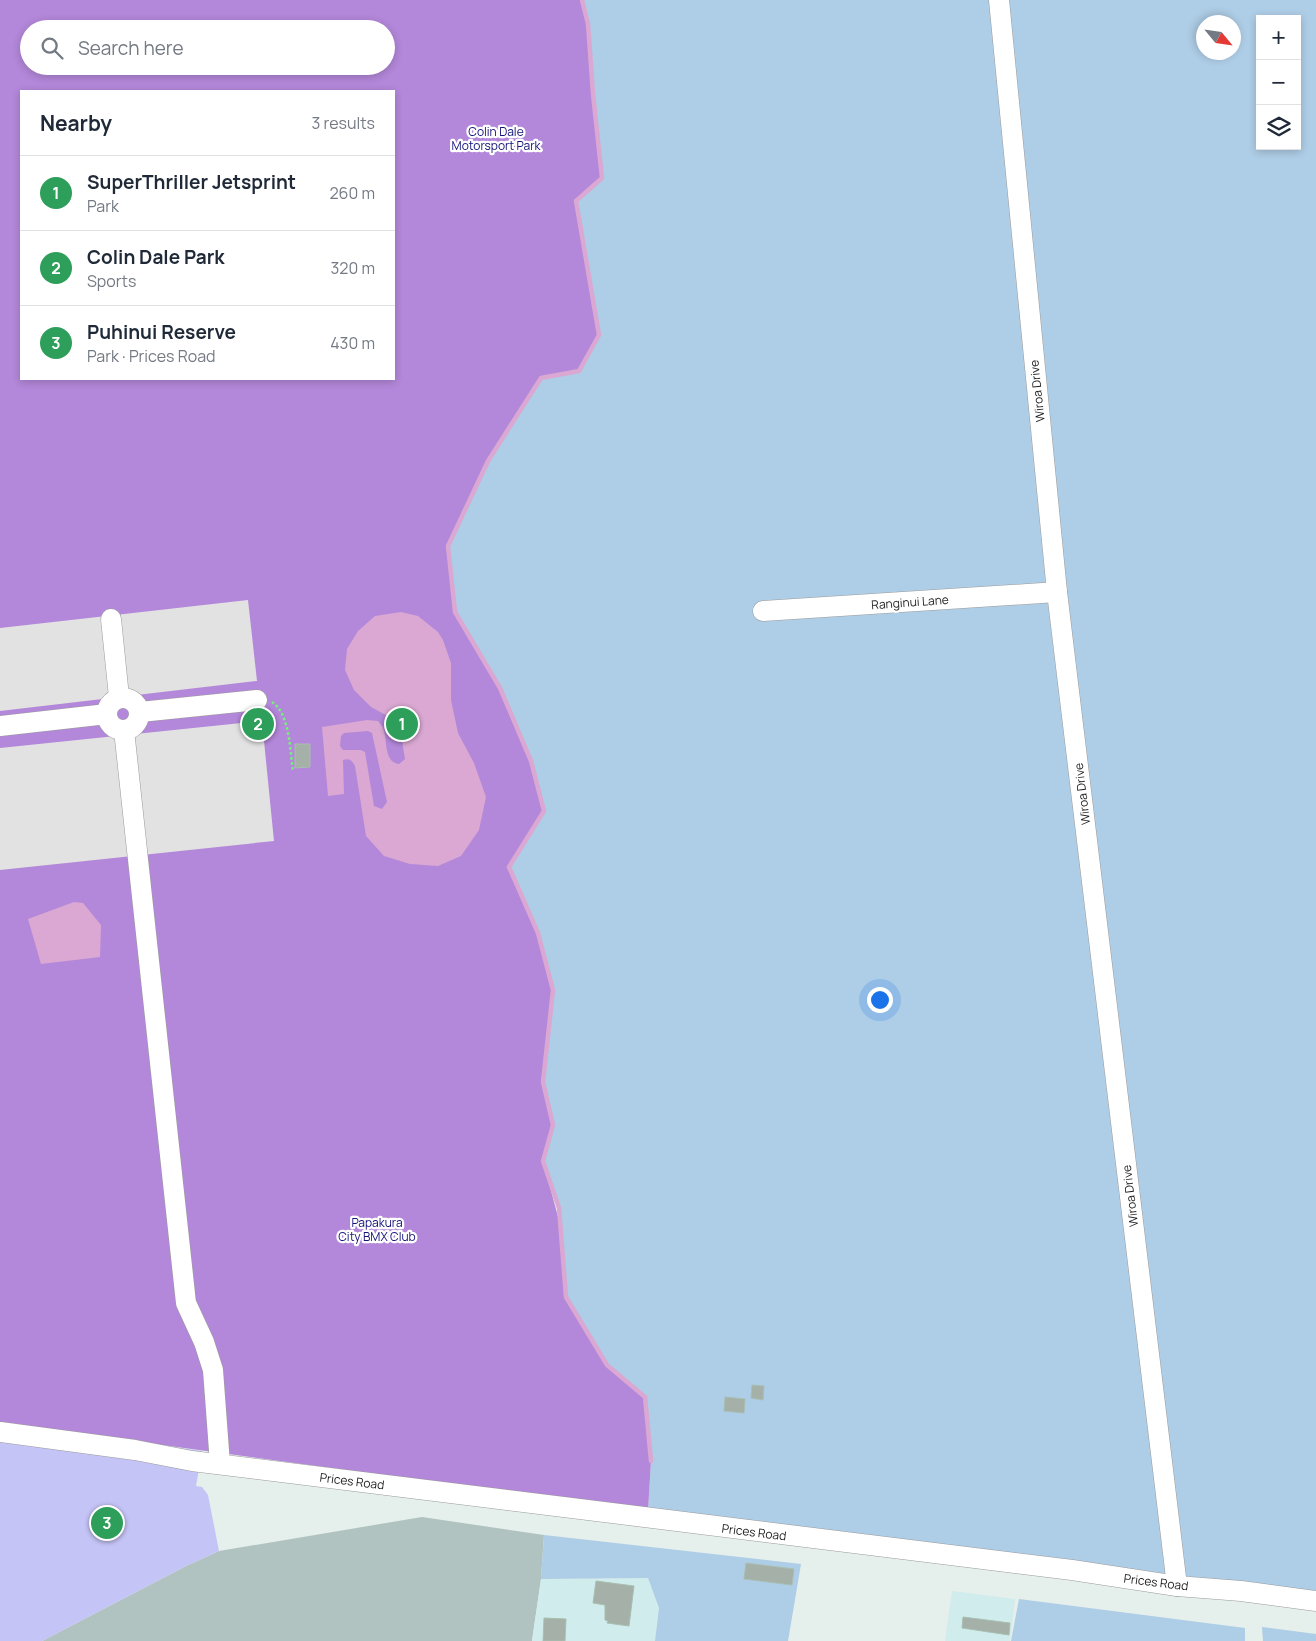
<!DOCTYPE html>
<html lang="en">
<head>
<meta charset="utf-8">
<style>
	body { margin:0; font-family:Manrope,sans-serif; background:#f6f6f7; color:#1f2937 }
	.controls { position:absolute; right:15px; top:15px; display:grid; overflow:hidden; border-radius:0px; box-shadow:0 2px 8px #0003 }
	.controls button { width:45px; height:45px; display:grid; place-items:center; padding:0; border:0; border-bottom:1px solid #e0e1e3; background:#fff; color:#1f2937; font:25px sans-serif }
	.compass { position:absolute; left:1196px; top:15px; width:45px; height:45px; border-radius:50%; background:#fff; box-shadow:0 2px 8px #0003; rotate:119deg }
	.you { position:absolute; left:879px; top:999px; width:18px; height:18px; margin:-12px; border:4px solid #fff; border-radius:50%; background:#1a73e8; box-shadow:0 0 0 8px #1a73e833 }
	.badge { display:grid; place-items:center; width:32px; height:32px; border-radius:50%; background:#ea580c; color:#fff; font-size:16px; font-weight:700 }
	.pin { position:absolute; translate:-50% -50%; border:2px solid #fff; box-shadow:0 1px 5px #0006 }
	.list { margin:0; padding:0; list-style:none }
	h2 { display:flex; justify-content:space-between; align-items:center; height:65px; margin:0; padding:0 20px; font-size:21px }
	h2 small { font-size:16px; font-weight:400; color:#747a83 }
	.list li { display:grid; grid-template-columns:32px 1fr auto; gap:15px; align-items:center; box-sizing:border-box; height:75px; padding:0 20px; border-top:1px solid #e0e1e3 }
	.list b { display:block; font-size:19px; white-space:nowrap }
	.list p { margin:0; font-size:16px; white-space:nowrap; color:#747a83 }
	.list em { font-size:16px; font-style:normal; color:#747a83 }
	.icon { flex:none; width:28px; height:28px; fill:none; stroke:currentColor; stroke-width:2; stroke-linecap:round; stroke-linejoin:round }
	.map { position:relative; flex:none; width:1316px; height:1641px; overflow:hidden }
	.search { position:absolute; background:#fff; box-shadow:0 2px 8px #0003; left:20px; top:20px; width:375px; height:55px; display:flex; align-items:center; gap:12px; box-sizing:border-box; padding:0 18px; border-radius:28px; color:#747a83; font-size:19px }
	.panel { position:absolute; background:#fff; box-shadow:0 2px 8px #0003; left:20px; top:90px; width:375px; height:290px; border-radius:0px }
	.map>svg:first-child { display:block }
</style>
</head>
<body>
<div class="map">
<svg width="1316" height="1641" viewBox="0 0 1316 1641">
	<rect width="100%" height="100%" fill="#e5efeb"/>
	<polygon fill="#b1c3c1" points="422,1517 544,1535 541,1579 532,1641 42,1641 186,1566 219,1551"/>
	<g fill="#d1ecec">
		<polygon points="648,1578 659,1608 655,1641 532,1641 541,1579"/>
		<polygon points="952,1591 1015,1599 1010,1641 945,1641"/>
	</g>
	<g fill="#aecde6" fill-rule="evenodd">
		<path d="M500,0H1316V1592L648,1511L651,1461L645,1398L607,1365L566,1298L559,1208L543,1161L553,1125L543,1082L553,990L538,933L509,867L544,811L346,491L402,450ZM1260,19H1297V146H1260ZM1204,22H1234V52H1204Z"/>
		<polygon points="544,1535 801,1564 788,1641 655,1641 659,1608 648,1578 541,1579"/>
		<polygon points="1019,1599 1245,1628 1245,1641 1011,1641"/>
		<polygon points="1262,1627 1316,1634 1316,1641 1263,1641"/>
	</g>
	<polygon fill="#c5c4f6" points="0,1423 202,1451 196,1486 202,1487 208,1495 219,1551 186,1566 42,1641 0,1641"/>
	<path fill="#b387d9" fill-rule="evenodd" d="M0,0H582L588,24L593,94L602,178L576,201L599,335L579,371L541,378L488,461L448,546L455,612L500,688L531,761L544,811L509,867L538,933L553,990L543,1082L553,1125L543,1161L561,1228L566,1298L607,1365L645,1397L651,1461L648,1511L0,1423ZM29,29H386V66H29ZM21,91H394V379H21Z"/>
	<g fill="#e2e2e2">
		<polygon points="248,600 257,681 0,711 0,628"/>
		<polygon points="262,721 274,841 0,870 0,748"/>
	</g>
	<g fill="#daa8d2" fill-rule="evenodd">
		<path d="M401,612L418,616L438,632L443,640L451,663V700L458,733L474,763L486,797L479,830L461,856L438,866L410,864L384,856L366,836L355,766C352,760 349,758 343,760L344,794L328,796L322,727L367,720L378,721C379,723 382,725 383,728C388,739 383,762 399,764L405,759L401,735L393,719L371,707L354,690L345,670L347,649L358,631L375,616ZM368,731L372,733L387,802L382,809L374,806L365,752L361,750H343L340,746L341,736L344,733Z"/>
		<polygon points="74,902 83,903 101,925 100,957 41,964 28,919"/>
	</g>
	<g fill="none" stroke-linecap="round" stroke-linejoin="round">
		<polyline stroke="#daa8d2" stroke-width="4.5" points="582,0 588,24 593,94 602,178 576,201 599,335 579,371 541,378 488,461 448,546 455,612 500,688 531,761 544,811 509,867 538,933 553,990 543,1082 553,1125 543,1161 559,1208 566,1297 607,1365 645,1397 651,1461"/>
	</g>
	<g fill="#a4b0a8" stroke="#a8bfb1">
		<polygon points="295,744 310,744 310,767 295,768"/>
		<polygon points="752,1385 764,1386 763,1400 751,1398"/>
		<polygon points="725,1397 745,1399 744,1413 724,1411"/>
		<polygon points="746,1563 794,1569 792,1585 744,1579"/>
		<polygon points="596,1581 634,1586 629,1626 607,1623 608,1621 605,1620 605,1605 593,1603"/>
		<polygon points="963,1617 1010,1623 1009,1635 962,1628"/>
		<polygon points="544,1618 566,1619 565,1641 543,1641"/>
	</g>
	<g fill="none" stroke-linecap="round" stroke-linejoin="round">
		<defs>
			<g id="minor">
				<polyline points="999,0 1057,592 1177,1586"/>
				<polyline points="763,611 1057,592"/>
				<polyline points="111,619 119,697"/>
				<circle cx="123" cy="714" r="16"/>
				<polyline points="140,712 257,700"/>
				<polyline points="0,726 107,714"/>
				<polyline points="124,730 186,1303 204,1342 213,1370 220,1464"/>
				<polyline points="0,1432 135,1450 192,1461 1072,1570 1177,1586 1241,1591 1316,1601"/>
			</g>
		</defs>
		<use href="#minor" stroke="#9b9b9b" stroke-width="21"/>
		<path stroke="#73f276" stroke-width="2.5" stroke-dasharray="2.5 2.5" stroke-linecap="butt" d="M272,702C290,713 290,752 293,771"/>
		<use href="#minor" stroke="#fff" stroke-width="20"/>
	</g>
	<g text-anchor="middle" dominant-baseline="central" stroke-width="4.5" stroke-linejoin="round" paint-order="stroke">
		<g font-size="12" fill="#131277" stroke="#fff">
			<text x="496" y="131">Colin Dale<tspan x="496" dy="14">Motorsport Park</tspan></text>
			<text x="377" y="1222">Papakura<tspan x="377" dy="14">City BMX Club</tspan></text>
		</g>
		<g font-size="12" fill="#1e1e1e" stroke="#fff">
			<text transform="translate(1037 391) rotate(-96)">Wiroa Drive</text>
			<text transform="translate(910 602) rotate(-4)">Ranginui Lane</text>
			<text transform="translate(1082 794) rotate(-97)">Wiroa Drive</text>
			<text transform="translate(1130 1196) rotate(-97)">Wiroa Drive</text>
			<text transform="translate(352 1481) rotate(7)">Prices Road</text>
			<text transform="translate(754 1532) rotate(7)">Prices Road</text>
			<text transform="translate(1156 1582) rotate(7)">Prices Road</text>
		</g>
	</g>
</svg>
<div class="controls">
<button>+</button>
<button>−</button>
<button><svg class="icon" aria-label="layers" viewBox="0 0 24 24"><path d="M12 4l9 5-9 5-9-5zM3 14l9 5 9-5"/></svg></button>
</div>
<svg class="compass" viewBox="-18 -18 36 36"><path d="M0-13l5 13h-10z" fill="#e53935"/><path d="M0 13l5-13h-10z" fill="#747a83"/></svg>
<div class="you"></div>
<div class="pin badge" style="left:402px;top:724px;background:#2e9e5b">1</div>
<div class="pin badge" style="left:258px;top:724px;background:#2e9e5b">2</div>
<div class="pin badge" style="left:107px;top:1523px;background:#2e9e5b">3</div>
<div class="search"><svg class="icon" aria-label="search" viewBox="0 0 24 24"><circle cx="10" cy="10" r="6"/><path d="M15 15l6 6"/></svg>Search here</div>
<section class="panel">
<h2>Nearby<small>3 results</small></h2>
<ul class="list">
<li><span class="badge" style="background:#2e9e5b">1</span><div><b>SuperThriller Jetsprint</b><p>Park</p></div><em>260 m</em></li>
<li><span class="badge" style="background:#2e9e5b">2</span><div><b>Colin Dale Park</b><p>Sports</p></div><em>320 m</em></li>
<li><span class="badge" style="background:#2e9e5b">3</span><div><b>Puhinui Reserve</b><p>Park · Prices Road</p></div><em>430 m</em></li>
</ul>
</section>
</div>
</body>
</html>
